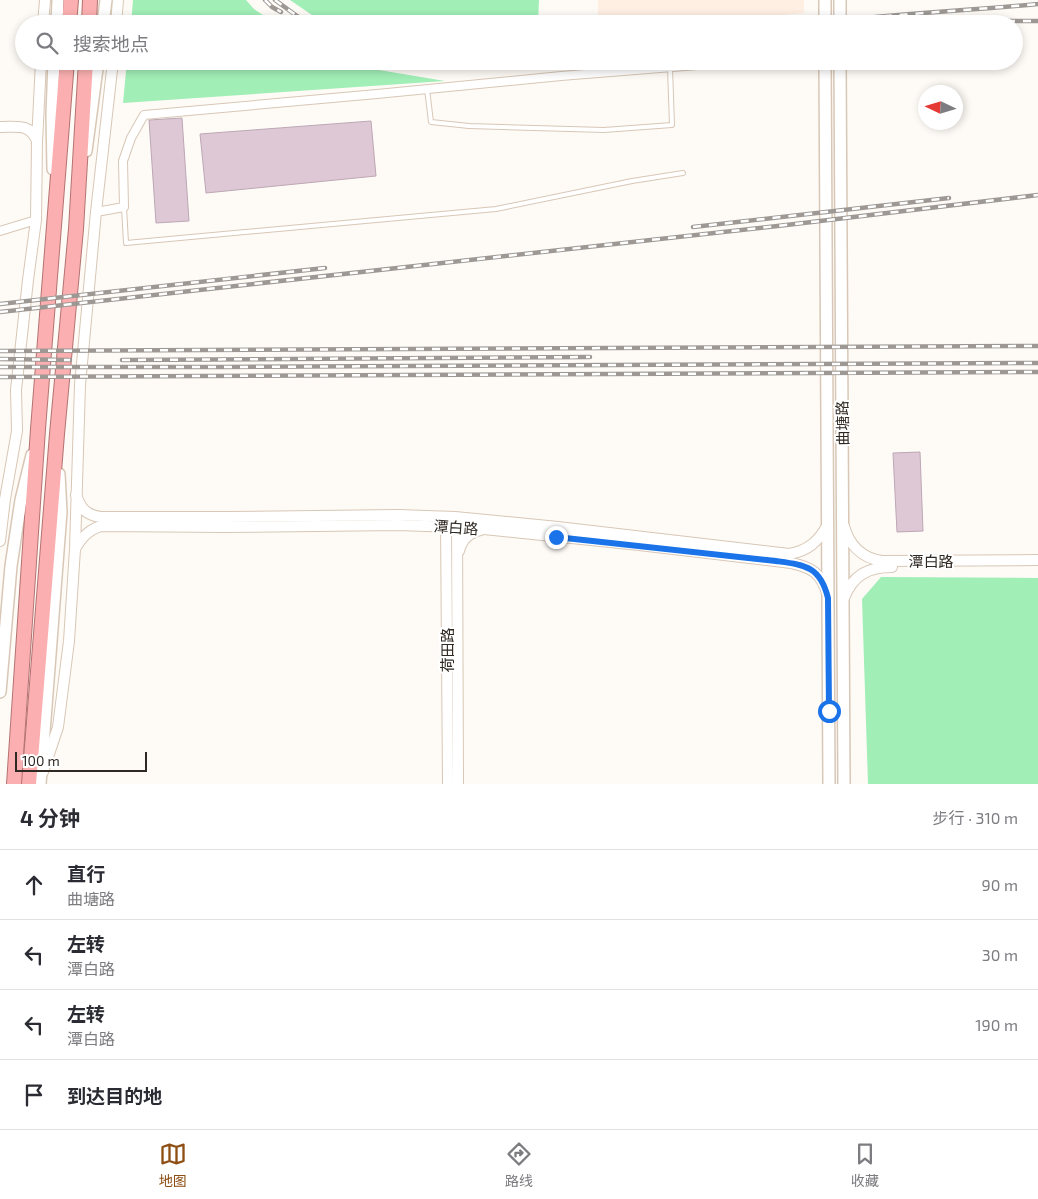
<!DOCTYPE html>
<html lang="zh">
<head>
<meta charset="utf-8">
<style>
	body { margin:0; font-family:"Exo 2","Noto Sans SC",sans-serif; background:#f7f7f7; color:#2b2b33 }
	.compass { position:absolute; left:918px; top:85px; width:45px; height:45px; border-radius:50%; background:#fff; box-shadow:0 2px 8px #0003; rotate:274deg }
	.scale { position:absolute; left:15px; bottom:12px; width:132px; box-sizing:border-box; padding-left:5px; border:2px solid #302923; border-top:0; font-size:14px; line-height:18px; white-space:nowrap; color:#302923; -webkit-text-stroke:4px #fff; paint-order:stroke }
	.stop { position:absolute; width:15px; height:15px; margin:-11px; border:4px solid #1a73e8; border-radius:50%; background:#fff }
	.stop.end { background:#1a73e8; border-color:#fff; box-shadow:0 1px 5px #0008 }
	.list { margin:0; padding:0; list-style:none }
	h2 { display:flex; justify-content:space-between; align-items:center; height:65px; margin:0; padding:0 20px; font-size:21px }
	h2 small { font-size:16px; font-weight:400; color:#7c7c81 }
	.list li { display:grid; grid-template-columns:32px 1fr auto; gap:15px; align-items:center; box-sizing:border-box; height:70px; padding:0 20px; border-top:1px solid #e1e1e2 }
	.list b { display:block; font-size:19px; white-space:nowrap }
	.list p { margin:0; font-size:16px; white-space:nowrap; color:#7c7c81 }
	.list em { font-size:16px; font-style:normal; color:#7c7c81 }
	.icon { flex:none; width:28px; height:28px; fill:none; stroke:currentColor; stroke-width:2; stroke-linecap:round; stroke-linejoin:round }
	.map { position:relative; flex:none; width:1038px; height:784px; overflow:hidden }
	.search { position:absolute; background:#fff; box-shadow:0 2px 8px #0003; left:15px; right:15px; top:15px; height:55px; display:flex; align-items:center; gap:12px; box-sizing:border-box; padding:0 18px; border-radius:28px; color:#7c7c81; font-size:19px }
	.sheet { height:345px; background:#fff }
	nav { display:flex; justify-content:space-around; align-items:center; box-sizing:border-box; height:70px; border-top:1px solid #e1e1e2; background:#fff; font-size:14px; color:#7c7c81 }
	nav a { display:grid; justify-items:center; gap:2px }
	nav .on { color:#8e4f15 }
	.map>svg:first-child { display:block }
</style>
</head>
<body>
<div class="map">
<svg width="1038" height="784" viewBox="0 0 1038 784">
	<rect width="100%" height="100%" fill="#fefbf7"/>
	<polygon fill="#ffeee2" points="598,0 804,0 804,13 695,24 598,24"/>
	<g fill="#a1eeb6">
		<polygon points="133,0 246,0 254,9 276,24 131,24"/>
		<polygon points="290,0 539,0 538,24 325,24"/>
		<polygon points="127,61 348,61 361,67 445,81 123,103"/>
		<polygon points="881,577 1038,578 1038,784 868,784 862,599"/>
	</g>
	<g fill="#dec8d6" stroke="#bca7b4">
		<polygon points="182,118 189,221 156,223 149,120"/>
		<polygon points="371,121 376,176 206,193 200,134"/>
		<polygon points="920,452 923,531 897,532 893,453"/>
	</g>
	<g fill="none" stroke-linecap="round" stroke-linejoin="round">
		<defs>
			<g id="service">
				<polyline points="427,89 431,122 469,126 604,130 672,125 670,68"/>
				<polyline points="124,207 126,243 496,209 632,181 683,173"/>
			</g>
			<g id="minor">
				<polyline points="96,212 124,207 123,161 131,138 144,115 377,94 561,76 747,61"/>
				<polyline points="0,231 36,220"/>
			</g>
			<g id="tertiary">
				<polyline points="43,24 45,0"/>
				<polyline points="116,24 118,0"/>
				<path d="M0,127C16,127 30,123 37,141"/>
				<path d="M76,495C81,509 86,515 101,517H225L398,515L455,517L558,527L789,554C808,551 819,541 828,524"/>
				<polyline points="446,520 448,784"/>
				<polyline points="457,523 458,784"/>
				<path d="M844,526C849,545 862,558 882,561L1038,560"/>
				<polyline points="0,541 5,499 17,431 16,390 28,280 36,220 37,142 41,61"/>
				<path d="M75,549C81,538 88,530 101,526L224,527L398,525L454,527L484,529L639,545L791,563C811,567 821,573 827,593"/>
				<path d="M459,551C462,539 469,533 481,530"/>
				<path d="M844,598C853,575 868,567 892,567"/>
				<polyline points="43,772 58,727 69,641 75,549 80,385 96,212 113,61"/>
			</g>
			<g id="secondary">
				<polyline points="825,0 825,24"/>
				<polyline points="840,0 840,24"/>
				<polyline points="57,24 58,0"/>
				<polyline points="103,24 106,0"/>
				<polyline points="825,61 829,784"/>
				<polyline points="840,61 844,784"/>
				<polyline points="86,151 98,61"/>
				<polyline points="53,169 52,114 54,61"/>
				<polyline points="0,692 11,566 21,500 32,455"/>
				<polyline points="40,784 61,512 59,474"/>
			</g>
			<g id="trunk">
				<polyline points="69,24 71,0"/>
				<polyline points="89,24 90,0"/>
				<polyline points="14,784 38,429 67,61"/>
				<polyline points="29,784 57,434 76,229 86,61"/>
			</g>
		</defs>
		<use href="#service" stroke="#d8c7b6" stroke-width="6"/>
		<use href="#minor" stroke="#d8c7b6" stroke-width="10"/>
		<use href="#tertiary" stroke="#d8c7b6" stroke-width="12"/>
		<use href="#secondary" stroke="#d8c7b6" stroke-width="14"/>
		<use href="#trunk" stroke="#b37372" stroke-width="16"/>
		<use href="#service" stroke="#fff" stroke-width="4"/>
		<use href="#minor" stroke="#fff" stroke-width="8"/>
		<use href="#tertiary" stroke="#fff" stroke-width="10"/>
		<use href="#secondary" stroke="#fff" stroke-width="11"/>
		<use href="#trunk" stroke="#fbafb0" stroke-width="14"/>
		<defs>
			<g id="rail">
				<polyline points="265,0 272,7 281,12"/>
				<polyline points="275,0 297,16 312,24"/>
				<polyline points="895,22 949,21 1038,21"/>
				<path d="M804,24C882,15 960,11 1038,4"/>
				<path d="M407,61C427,64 448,64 469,61"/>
				<polyline points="693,227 949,198"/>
				<polyline points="0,304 325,268"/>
				<polyline points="0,312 795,224 1038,195"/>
				<polyline points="0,351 1038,346"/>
				<polyline points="0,359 70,360"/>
				<polyline points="122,360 590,357"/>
				<polyline points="0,367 225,367 1038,363"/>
				<polyline points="0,377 1038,372"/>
			</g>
		</defs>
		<use href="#rail" stroke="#9d9894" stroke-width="4.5"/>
		<use href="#rail" stroke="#fff" stroke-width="2.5" stroke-dasharray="8" stroke-linecap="butt"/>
	</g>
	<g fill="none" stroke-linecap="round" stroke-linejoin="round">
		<path stroke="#1a73e8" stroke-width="6" d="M556,537L776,561C805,565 820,566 828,598L829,711"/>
	</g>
	<g text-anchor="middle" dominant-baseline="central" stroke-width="4" stroke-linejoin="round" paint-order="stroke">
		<g font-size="15" fill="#302923" stroke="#fff">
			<text transform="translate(842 423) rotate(-91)">曲塘路</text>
			<text transform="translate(456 527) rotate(4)">潭白路</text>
			<text x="931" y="561">潭白路</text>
			<text transform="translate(447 650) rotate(-90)">荷田路</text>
		</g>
	</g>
</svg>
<svg class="compass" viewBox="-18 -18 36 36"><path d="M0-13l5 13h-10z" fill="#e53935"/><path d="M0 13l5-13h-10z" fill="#7c7c81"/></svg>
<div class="scale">100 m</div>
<div class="stop" style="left:829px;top:711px"></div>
<div class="stop end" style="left:556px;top:537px"></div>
<div class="search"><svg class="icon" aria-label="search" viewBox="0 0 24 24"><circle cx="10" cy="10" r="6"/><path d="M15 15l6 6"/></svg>搜索地点</div>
</div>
<section class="sheet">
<h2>4 分钟<small>步行 · 310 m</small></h2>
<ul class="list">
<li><svg class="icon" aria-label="ahead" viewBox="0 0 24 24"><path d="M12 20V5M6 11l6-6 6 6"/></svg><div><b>直行</b><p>曲塘路</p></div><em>90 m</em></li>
<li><svg class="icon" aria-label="left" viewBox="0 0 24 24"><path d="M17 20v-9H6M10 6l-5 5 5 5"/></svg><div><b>左转</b><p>潭白路</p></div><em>30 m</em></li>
<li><svg class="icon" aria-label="left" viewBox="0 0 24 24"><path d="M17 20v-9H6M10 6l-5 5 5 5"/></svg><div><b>左转</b><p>潭白路</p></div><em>190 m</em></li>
<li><svg class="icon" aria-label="arrive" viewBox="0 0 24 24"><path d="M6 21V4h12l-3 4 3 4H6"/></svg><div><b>到达目的地</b></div></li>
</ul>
</section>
<nav>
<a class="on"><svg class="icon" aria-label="map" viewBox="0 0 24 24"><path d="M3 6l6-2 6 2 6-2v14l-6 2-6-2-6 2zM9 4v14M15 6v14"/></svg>地图</a>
<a><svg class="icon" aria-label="directions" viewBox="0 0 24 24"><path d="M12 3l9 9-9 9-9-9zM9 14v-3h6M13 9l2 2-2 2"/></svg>路线</a>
<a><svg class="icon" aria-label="saved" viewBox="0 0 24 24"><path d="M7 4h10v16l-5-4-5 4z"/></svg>收藏</a>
</nav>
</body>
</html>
